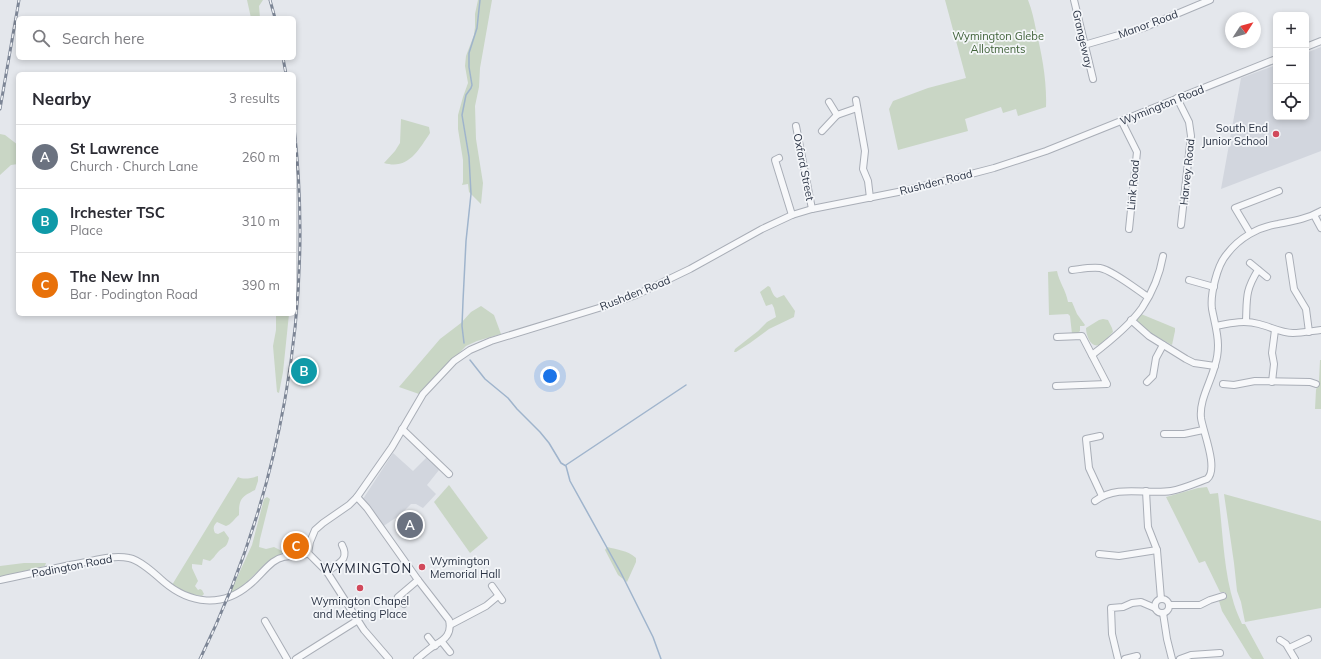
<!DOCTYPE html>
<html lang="en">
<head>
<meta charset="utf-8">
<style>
	body { margin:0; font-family:Mulish,sans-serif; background:#f7f7f7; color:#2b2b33 }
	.controls { position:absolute; right:12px; top:12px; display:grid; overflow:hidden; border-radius:6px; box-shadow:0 2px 6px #0003 }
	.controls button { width:36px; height:36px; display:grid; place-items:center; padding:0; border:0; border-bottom:1px solid #e1e1e2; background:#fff; color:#2b2b33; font:20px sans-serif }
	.compass { position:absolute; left:1225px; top:12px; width:36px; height:36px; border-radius:50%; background:#fff; box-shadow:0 2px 6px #0003; rotate:54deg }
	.you { position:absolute; left:550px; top:376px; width:14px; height:14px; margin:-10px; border:3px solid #fff; border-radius:50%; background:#1a73e8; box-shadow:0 0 0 6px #1a73e833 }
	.badge { display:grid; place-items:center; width:26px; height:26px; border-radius:50%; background:#d93025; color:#fff; font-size:13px; font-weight:700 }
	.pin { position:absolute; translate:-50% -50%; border:2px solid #fff; box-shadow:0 1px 4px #0006 }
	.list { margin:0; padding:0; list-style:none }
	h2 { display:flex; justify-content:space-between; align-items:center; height:52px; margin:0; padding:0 16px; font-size:17px }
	h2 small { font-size:13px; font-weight:400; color:#7c7c81 }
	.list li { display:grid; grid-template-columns:26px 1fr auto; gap:12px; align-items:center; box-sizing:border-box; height:64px; padding:0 16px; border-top:1px solid #e1e1e2 }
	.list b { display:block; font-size:15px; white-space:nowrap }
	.list p { margin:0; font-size:13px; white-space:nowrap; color:#7c7c81 }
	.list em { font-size:13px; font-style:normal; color:#7c7c81 }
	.icon { flex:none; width:22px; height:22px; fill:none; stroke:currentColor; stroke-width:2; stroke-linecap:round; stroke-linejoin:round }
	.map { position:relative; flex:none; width:1321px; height:659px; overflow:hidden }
	.search { position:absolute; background:#fff; box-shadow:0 2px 6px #0003; left:16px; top:16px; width:280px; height:44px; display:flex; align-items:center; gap:10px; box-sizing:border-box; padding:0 14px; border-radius:6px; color:#7c7c81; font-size:15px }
	.panel { position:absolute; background:#fff; box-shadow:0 2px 6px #0003; left:16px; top:72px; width:280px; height:244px; border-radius:6px }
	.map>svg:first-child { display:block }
</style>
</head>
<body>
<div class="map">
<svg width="1321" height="659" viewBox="0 0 1321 659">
	<rect width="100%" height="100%" fill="#e4e7ec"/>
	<g fill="#d2d6de">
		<polygon points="1321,47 1321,151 1221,189 1241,78 1276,65 1276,117 1306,117 1306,53"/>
		<polygon points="393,453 413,471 427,457 439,470 427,485 436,494 423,508 416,504 411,504 400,515 382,527 363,499"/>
	</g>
	<g fill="#c9d6c5">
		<polygon points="247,0 263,0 259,6 260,18 251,18"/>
		<polygon points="478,0 492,0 480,68 479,87 475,106 476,139 483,183 481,204 469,192 468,184 462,185 463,182 463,160 458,129 458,115 463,97 468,83 465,66 466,56 474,35 475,27 475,14"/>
		<path d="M945,0H1028C1032,10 1034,20 1036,30C1042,55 1047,81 1046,107L1018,116L1016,109L1003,113L1001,107L965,119L968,131L898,150L889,109L893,101L928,88L966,78Z"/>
		<path d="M401,119L429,127L430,133C418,151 408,170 384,163L395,151L400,143Z"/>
		<polygon points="0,134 5,135 18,145 18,164 11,165 0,175"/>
		<path d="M1057,271C1059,282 1066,290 1068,302H1072L1077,314L1085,325L1084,326H1080V331L1077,334H1072L1070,316L1068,314L1049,315L1048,272Z"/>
		<path d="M768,286L770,287C772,291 773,296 777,298L784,295L795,311L794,317L769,329L750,343L736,352H734L735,349L758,331L767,322L776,317L774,308L772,304L766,306L760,292Z"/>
		<polygon points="481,306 494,315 501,334 477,341 466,346 419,394 399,387 440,339 461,323 471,312"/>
		<polygon points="276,314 289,314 283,372 279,393 277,392 273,346 276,330"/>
		<polygon points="1141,314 1175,328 1175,331 1172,345 1148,332 1137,322 1137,318"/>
		<path d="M1103,319L1108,320L1112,328L1113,332C1109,336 1105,342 1101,344C1091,350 1086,335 1086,328L1099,320Z"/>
		<polygon points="1320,360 1321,360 1321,409 1315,409 1316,390 1319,380"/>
		<path d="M258,476V481L255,490C241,497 239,499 239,515C235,518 231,525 226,526L217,522C213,526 213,529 215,533L218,534L224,531L229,538C227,548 224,546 219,551C215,555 215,557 210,561L203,559L202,565L192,564V568L198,581L195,586L198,590L200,589L202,590L204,594L202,596L189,594L172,585L238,477C244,480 252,478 258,476Z"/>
		<polygon points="449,485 488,538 470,553 434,502"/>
		<path d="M1207,487L1210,494L1218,493C1223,530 1223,568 1234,604C1236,611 1239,617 1242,624H1245L1264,659H1252L1250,657L1222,611L1219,601L1226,597L1225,592H1220L1205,561L1199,563L1166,497L1198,488Z"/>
		<polygon points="1224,494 1321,521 1321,608 1245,622 1241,602 1237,591 1234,563"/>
		<polygon points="267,497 270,499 260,539 259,547 266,549 274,547 284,552 270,560 237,591 229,595 252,545 264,499"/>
		<path d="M607,547C618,550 627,550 636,558V562L627,582L618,575L605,550Z"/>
		<polygon points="24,563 46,563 45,566 0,577 0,566"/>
	</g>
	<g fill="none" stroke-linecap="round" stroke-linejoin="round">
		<g stroke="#9fb4cc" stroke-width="1.5">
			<polyline points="464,343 462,326 463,301 466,241 471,194 469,157 462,115 466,95 471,88 472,85 469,67 469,53 477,28 480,0"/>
			<polyline points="470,360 485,379 508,398 517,409 540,432 549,443 561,463 566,466 570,481 621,573 653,637 661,659"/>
			<polyline points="566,465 686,385"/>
		</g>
		<defs>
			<g id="minor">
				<polyline points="1074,0 1093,79"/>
				<polyline points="1084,45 1143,28 1210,0"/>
				<polyline points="1306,47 1321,41"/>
				<polyline points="1177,98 1189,122 1191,136 1181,225"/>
				<polyline points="856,100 865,151 863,169 868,181 870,198"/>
				<polyline points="829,102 837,115"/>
				<polyline points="1122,122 1137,152 1129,229"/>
				<polyline points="796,126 812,209"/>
				<polyline points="822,131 837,115 857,108"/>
				<polyline points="779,158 775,160 792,215"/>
				<polyline points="1314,215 1321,228"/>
				<polyline points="1250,233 1235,208 1279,191"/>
				<polyline points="1289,256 1294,289 1306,309 1309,332"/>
				<polyline points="1250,263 1267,277"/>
				<path d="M1072,270C1081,269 1090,267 1100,268C1112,270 1136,289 1148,297"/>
				<polyline points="1189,280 1214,287"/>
				<polyline points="1131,320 1149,336 1186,359 1194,363 1215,366"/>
				<path d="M1246,321C1247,298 1245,291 1258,270"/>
				<path d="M1216,326C1231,323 1244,320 1259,324C1271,327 1281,333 1293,333C1302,333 1312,331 1321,330"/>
				<path d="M1092,355C1109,342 1130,325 1142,308C1152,293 1160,273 1163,256"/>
				<polyline points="1147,382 1153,376 1156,358 1163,345"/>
				<polyline points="1272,382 1274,364 1272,353 1275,330"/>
				<polyline points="1223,384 1234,385 1255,381 1310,382 1316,384"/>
				<polyline points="1056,386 1107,384 1082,336 1057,337"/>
				<polyline points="402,429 449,474"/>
				<polyline points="1164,434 1184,434 1203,430"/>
				<polyline points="1100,436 1086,439 1089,468 1102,496"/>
				<polyline points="1146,491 1148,527 1157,550 1161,599"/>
				<path d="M357,497L367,508L418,580L449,620C452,633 446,639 435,645C429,649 423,654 417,659"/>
				<path d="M1095,501C1118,484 1146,495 1171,491C1183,489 1196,483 1207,479C1219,469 1203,432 1201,418C1199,400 1211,382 1215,365C1217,359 1218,351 1218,345C1218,333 1214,320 1212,309C1210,295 1217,265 1227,254C1239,238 1258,227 1278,224C1293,221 1307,219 1321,211"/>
				<polyline points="308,553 310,542 315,530 323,523 349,505 357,497 392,447 423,394 454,361 470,350 491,341 602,307 636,295 690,269 762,229 792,215 812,209 903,191 948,180 994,168 1046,151 1276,59"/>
				<polyline points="308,553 327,572 364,630 389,659"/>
				<polyline points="1099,554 1119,556 1157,550"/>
				<path d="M327,572C338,563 350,560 342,545"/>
				<path d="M0,580C29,574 58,567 86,562C100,559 115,555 129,558C140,560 155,574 164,582C190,604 222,608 249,585C258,578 264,569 273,562C286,552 300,559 308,553"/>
				<polyline points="492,586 502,600"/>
				<circle cx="1162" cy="606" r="7"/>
				<polyline points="404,604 398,597 418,580"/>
				<polyline points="1169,605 1200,605 1210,600 1223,596"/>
				<polyline points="1163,613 1167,639 1172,659"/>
				<polyline points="265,621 287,659"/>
				<polyline points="450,625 486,606 498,596"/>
				<polyline points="428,637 435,646"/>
				<polyline points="1280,640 1286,644 1295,659"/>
				<polyline points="442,642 450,652"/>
				<polyline points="1289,648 1308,639"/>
				<polyline points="296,659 358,620"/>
				<polyline points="1118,659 1112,634 1111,608 1123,607 1132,603 1141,602 1155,608"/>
				<polyline points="1125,659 1137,656"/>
				<polyline points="1180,659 1191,655 1220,653"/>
			</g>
		</defs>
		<use href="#minor" stroke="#a9aeb7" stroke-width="8"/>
		<use href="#minor" stroke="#f7f8fa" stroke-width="6"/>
		<defs>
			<g id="rail">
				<polyline points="270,0 275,18"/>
				<polyline points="283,58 286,74"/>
				<polyline points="0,109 19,0"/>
				<path d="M200,659C280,496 315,308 294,127"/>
			</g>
		</defs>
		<use href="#rail" stroke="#7d8696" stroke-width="3"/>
		<use href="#rail" stroke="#f4f6f9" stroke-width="1.5" stroke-dasharray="4.5" stroke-linecap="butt"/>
	</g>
	<g fill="#d1495b" stroke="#f4f6f9" stroke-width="1.5">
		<circle cx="1276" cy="134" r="4"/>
		<circle cx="422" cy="567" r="4"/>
		<circle cx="360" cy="588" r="4"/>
	</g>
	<g text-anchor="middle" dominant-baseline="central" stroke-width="3.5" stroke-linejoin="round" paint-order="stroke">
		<g font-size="11" fill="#2b3445" stroke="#f4f6f9">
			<text transform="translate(1148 24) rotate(-20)">Manor Road</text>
			<text transform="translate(1083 39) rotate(77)">Grangeway</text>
			<text transform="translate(1162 105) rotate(-22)">Wymington Road</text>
			<text transform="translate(804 167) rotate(79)">Oxford Street</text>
			<text transform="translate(1187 172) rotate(-84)">Harvey Road</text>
			<text transform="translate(936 182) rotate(-14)">Rushden Road</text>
			<text transform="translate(1133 185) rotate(-85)">Link Road</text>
			<text transform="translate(635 293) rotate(-22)">Rushden Road</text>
			<text transform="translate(72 566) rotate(-11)">Podington Road</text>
		</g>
		<g font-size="11" fill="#3f6138" stroke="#f4f6f9">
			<text x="998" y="36">Wymington Glebe<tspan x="998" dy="13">Allotments</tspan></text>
		</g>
		<g font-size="11" fill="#2b3445" stroke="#f4f6f9" text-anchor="end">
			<text x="1268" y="128">South End<tspan x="1268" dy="13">Junior School</tspan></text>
			<text x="430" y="561" text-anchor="start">Wymington<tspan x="430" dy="13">Memorial Hall</tspan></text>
			<text x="360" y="601" text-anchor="middle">Wymington Chapel<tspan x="360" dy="13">and Meeting Place</tspan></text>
		</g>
		<g font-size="13" letter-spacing="1" fill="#1d2536" stroke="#f4f6f9">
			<text x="366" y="568">WYMINGTON</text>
		</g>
	</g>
</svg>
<div class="controls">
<button>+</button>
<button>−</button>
<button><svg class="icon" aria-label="locate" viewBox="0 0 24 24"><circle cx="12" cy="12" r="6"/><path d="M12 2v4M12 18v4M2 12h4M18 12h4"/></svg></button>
</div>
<svg class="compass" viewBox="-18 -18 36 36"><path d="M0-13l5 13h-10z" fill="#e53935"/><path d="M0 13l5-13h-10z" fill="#7c7c81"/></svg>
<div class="you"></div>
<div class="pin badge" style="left:410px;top:525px;background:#6b7280">A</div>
<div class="pin badge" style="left:304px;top:371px;background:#0f9aa8">B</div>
<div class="pin badge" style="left:296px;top:546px;background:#e8710a">C</div>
<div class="search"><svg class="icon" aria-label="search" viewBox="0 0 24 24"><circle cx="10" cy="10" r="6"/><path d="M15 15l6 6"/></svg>Search here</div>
<section class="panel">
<h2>Nearby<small>3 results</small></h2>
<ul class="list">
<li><span class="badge" style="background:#6b7280">A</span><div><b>St Lawrence</b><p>Church · Church Lane</p></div><em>260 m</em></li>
<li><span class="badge" style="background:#0f9aa8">B</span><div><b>Irchester TSC</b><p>Place</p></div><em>310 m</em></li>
<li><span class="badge" style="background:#e8710a">C</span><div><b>The New Inn</b><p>Bar · Podington Road</p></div><em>390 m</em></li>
</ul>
</section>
</div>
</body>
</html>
